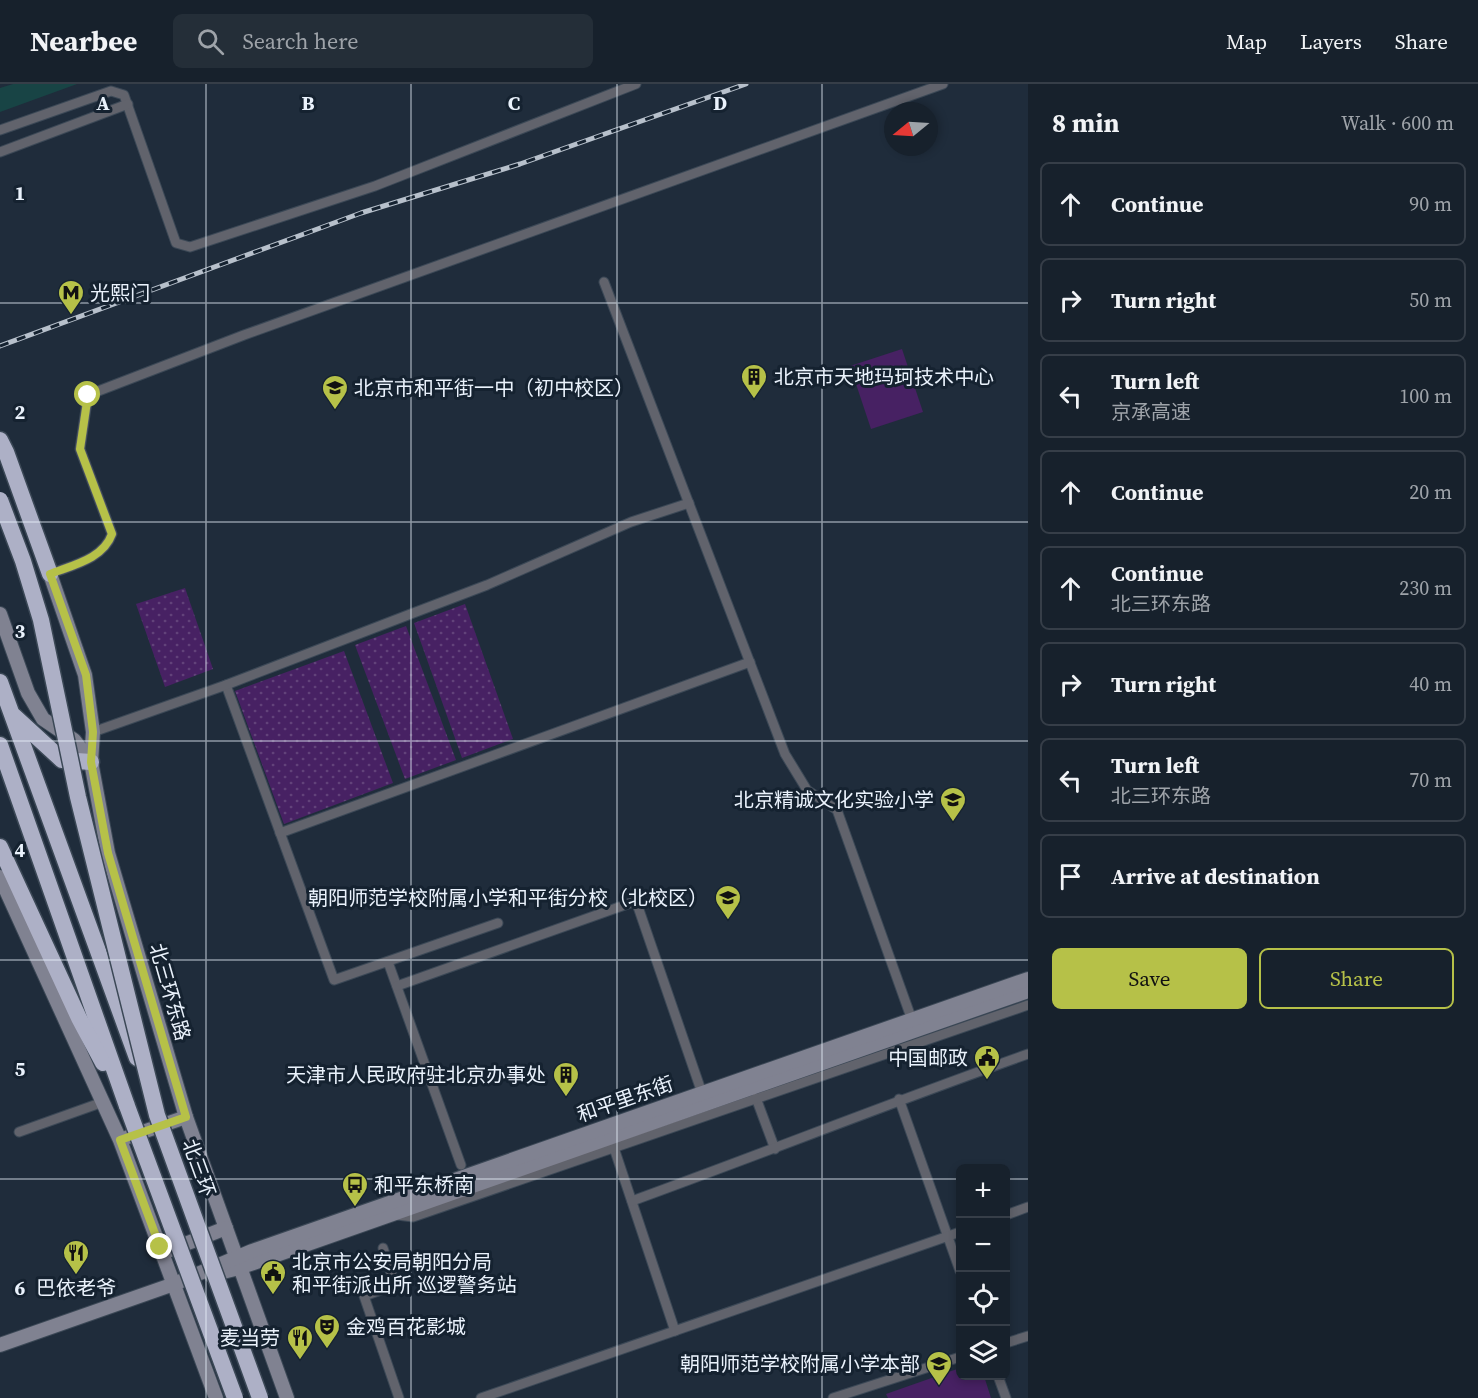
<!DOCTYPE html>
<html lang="en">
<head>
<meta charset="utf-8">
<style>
	body { margin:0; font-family:"Source Serif 4","Noto Sans SC",serif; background:#242e38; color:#f1f3f6 }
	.controls { position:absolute; right:18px; bottom:18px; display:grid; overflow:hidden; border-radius:9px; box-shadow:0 3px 9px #0003 }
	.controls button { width:54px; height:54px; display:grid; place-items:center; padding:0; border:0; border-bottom:2px solid #363e48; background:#17212c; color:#f1f3f6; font:30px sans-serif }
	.compass { position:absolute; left:884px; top:18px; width:54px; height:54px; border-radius:50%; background:#17212c; box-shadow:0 3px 9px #0003; rotate:252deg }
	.stop { position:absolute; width:18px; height:18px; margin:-14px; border:4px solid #b6c148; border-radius:50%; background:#fff }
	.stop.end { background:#b6c148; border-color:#fff; box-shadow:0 2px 6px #0008 }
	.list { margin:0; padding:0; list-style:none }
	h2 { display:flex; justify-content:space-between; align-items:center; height:78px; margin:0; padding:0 24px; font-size:26px }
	h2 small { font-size:20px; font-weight:400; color:#9ea3a9 }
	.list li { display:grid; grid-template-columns:39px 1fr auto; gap:18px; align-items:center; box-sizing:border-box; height:84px; margin:0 12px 12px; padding:0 12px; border:2px solid #363e48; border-radius:9px }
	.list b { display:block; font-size:22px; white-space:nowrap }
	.list p { margin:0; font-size:20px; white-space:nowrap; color:#9ea3a9 }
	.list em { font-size:20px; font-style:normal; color:#9ea3a9 }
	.actions { display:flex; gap:12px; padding:18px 24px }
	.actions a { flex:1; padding:14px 0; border:2px solid #b6c148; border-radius:9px; text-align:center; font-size:21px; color:#b6c148 }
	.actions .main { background:#b6c148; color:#111 }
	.icon { flex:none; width:33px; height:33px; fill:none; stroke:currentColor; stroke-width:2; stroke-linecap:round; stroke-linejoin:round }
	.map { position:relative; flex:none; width:1028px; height:1314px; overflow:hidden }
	header { display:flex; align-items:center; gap:36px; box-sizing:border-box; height:84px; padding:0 30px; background:#17212c; border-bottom:2px solid #363e48 }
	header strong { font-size:28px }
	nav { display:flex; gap:33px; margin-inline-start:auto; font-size:21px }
	.search { width:420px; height:54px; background:#242e38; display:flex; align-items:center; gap:15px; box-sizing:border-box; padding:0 21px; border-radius:9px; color:#9ea3a9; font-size:22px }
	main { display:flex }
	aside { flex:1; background:#17212c }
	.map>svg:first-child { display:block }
</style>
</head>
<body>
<header>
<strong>Nearbee</strong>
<div class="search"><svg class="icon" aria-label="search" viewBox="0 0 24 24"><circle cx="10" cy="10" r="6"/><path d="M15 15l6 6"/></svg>Search here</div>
<nav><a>Map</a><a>Layers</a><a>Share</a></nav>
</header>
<main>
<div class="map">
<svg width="1028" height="1314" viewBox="0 0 1028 1314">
	<defs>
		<pattern id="grass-dots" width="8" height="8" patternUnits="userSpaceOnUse" patternTransform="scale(1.5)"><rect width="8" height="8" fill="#472163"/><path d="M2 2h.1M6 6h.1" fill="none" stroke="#62427a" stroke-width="1.8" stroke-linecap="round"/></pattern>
	</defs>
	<rect width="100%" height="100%" fill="#1f2c3b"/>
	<g fill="url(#grass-dots)">
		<polygon points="185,504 213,585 165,603 136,520"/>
		<polygon points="465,520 513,655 462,674 414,539"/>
		<polygon points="406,542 456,676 405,695 355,561"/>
		<polygon points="344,567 393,699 284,740 235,607"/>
	</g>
	<g fill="#472163">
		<polygon points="902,265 923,328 871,345 850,282"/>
		<polygon points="960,1284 960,1292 984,1292 991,1314 888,1314 886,1310"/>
	</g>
	<polygon fill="#184445" points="13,0 77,0 0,28 0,4"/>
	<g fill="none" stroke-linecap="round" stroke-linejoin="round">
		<defs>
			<g id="street">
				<polyline points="0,46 111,7 124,11 176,159 190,163 375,102 636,0"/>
				<polyline points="0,68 128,20"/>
				<polyline points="604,198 785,670 807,706 837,726 912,936"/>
				<path d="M50,490C73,481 103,475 112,450L80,365L88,311L244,251L943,0"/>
				<polyline points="226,601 334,896 498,839"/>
				<polyline points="93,648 226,601 408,531 487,501 631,438 689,419"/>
				<polyline points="280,749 750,578"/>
				<polyline points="388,878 461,1081"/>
				<polyline points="397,902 636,817 702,1009"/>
				<polyline points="756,1014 775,1065"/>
				<polyline points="899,1015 960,1187"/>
				<polyline points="19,1048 103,1018"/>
				<polyline points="614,1064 675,1247"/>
				<path d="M632,1117C764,1069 895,1017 1028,970"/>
				<polyline points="397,1131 413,1133 1028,921"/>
				<polyline points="1006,1131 1028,1123"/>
				<polyline points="383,1164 395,1201 364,1212 399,1314"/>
				<polyline points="1006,1259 1028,1252"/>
				<polyline points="998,1292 1006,1314"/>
				<polyline points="481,1314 960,1148"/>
				<polyline points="833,1314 960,1273"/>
			</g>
			<g id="secondary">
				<polyline points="50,490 85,591 93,648 91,678"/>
				<polyline points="0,530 28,609 43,635 74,656 91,678 108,769 186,1033 287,1314"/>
				<polyline points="0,793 120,1056 216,1314"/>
				<polyline points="128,1053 186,1033"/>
				<polyline points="170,1166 226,1144"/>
				<polyline points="211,1191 239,1184 1028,907"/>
				<polyline points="0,1261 174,1200 252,1167 1028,895"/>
			</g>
			<g id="highway">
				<polyline points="0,356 6,368 50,490"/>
				<polyline points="0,598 137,974"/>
				<polyline points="14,632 62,676 91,678"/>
				<polyline points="0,661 127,1022"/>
				<polyline points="0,763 79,934 103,979"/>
			</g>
		</defs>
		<use href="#street" stroke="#3b4856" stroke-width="11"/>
		<use href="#secondary" stroke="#3b4856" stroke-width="16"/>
		<use href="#highway" stroke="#3b4856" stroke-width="19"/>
		<use href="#street" stroke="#61636c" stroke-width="9"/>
		<use href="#secondary" stroke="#808291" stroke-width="14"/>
		<use href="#highway" stroke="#adb0c6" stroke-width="16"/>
		<defs>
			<polyline id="rail" points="0,262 361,129 520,80 746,0"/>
		</defs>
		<use href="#rail" stroke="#b7c0cb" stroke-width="5"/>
		<use href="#rail" stroke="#152230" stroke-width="3" stroke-dasharray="9" stroke-linecap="butt"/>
		<defs>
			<g id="highway-bridge">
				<polyline points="0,416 23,477 41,536 78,713 157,1031 260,1314"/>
				<polyline points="127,1022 235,1314"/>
			</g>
		</defs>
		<use href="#highway-bridge" stroke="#3b4856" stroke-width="19" stroke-linecap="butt"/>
		<use href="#highway-bridge" stroke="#adb0c6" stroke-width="16"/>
	</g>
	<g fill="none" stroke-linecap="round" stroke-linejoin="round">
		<path stroke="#b6c148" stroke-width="8" d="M88,311L80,365L112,450C103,475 73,481 50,490L86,591L93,648L91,678L108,769L186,1033L120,1056L160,1163"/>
	</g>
	<path fill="none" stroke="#eaf2fc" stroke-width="1.5" stroke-opacity="0.55" d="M206,0V1314M411,0V1314M617,0V1314M822,0V1314M0,219H1028M0,438H1028M0,657H1028M0,876H1028M0,1095H960M1006,1095H1028"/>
	<defs>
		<symbol id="metro-pin" viewBox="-11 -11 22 30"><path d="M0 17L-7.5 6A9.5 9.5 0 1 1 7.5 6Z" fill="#b6c148" stroke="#152230"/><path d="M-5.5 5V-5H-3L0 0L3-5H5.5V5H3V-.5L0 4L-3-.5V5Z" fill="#111"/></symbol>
		<symbol id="building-pin" viewBox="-11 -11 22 30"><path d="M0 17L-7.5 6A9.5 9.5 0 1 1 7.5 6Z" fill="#b6c148" stroke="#152230"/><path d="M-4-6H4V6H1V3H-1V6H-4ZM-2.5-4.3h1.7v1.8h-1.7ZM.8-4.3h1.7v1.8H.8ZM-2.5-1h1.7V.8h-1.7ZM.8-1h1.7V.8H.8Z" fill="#111"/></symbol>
		<symbol id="school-pin" viewBox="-11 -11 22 30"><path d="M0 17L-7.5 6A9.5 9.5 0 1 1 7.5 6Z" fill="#b6c148" stroke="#152230"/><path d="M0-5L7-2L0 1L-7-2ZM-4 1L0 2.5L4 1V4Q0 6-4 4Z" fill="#111"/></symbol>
		<symbol id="civic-pin" viewBox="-11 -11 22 30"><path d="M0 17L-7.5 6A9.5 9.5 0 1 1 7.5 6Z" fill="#b6c148" stroke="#152230"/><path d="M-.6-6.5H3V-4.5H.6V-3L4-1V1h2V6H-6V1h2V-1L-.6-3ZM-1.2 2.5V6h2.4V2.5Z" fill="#111"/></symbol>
		<symbol id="bus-pin" viewBox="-11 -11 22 30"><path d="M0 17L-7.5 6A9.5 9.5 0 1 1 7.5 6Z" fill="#b6c148" stroke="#152230"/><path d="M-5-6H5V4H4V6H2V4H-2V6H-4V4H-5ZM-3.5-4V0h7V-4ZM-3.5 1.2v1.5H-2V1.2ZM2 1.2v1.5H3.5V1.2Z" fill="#111"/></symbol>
		<symbol id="restaurant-pin" viewBox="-11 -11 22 30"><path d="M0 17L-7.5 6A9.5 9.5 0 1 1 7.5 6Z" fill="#b6c148" stroke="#152230"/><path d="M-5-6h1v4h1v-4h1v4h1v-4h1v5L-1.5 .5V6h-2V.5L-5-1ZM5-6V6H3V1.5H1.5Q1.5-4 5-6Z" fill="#111"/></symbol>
		<symbol id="theatre-pin" viewBox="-11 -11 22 30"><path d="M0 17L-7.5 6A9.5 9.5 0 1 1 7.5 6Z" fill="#b6c148" stroke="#152230"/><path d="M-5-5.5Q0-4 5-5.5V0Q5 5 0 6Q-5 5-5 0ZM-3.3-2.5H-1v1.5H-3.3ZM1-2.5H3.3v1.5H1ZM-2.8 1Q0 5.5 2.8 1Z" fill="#111"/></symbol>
	</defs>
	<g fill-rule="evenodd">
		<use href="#metro-pin" x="56" y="194" width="30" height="40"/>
		<use href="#building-pin" x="739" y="278" width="30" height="40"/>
		<use href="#school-pin" x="320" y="289" width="30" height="40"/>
		<use href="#school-pin" x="938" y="701" width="30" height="40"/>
		<use href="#school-pin" x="713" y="799" width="30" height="40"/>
		<use href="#civic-pin" x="972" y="959" width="30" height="40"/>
		<use href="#building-pin" x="551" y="976" width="30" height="40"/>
		<use href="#bus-pin" x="340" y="1086" width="30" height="40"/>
		<use href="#restaurant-pin" x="61" y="1154" width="30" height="40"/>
		<use href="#civic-pin" x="258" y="1174" width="30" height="40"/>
		<use href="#theatre-pin" x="312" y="1228" width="30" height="40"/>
		<use href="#restaurant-pin" x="285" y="1239" width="30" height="40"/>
		<use href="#school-pin" x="924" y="1265" width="30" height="40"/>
	</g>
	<g text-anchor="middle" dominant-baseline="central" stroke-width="6" stroke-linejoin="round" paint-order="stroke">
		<g font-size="20" fill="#eaf2fc" stroke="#152230" text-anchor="start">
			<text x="90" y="209">光熙门</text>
			<text x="774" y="293">北京市天地玛珂技术中心</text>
			<text x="354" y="304">北京市和平街一中（初中校区）</text>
			<text x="934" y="716" text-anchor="end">北京精诚文化实验小学</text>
			<text x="708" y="814" text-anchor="end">朝阳师范学校附属小学和平街分校（北校区）</text>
			<text x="968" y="974" text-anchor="end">中国邮政</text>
			<text x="546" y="991" text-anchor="end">天津市人民政府驻北京办事处</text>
			<text x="374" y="1101">和平东桥南</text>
			<text x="292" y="1178">北京市公安局朝阳分局<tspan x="292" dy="23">和平街派出所 巡逻警务站</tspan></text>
			<text x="76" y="1204" text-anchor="middle">巴依老爷</text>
			<text x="346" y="1243">金鸡百花影城</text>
			<text x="280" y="1254" text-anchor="end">麦当劳</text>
			<text x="920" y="1280" text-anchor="end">朝阳师范学校附属小学本部</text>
		</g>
		<g font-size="20" fill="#eaf2fc" stroke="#152230">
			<text transform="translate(170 908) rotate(74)">北三环东路</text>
			<text transform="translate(625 1015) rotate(-19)">和平里东街</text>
			<text transform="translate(199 1084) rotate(70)">北三环</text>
		</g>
	</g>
	<g font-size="20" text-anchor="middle" font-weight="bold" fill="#eaf2fc" stroke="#152230" stroke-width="6" stroke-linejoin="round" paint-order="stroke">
		<text x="103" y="26">A</text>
		<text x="308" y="26">B</text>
		<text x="514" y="26">C</text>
		<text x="720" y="26">D</text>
		<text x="20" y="116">1</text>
		<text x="20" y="335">2</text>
		<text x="20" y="554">3</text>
		<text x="20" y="773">4</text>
		<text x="20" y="992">5</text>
		<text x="20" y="1211">6</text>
	</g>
</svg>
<div class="controls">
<button>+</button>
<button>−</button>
<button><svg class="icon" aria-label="locate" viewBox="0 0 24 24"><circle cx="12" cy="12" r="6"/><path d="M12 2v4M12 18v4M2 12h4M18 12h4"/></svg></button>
<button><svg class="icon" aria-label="layers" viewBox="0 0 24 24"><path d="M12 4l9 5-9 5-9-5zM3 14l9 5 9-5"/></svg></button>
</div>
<svg class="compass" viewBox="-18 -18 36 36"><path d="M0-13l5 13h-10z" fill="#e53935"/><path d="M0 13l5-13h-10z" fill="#9ea3a9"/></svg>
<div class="stop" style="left:88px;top:311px"></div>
<div class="stop end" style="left:160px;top:1163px"></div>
</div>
<aside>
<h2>8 min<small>Walk · 600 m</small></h2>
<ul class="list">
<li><svg class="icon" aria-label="ahead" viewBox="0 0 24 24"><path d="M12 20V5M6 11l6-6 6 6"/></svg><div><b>Continue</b></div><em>90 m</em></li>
<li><svg class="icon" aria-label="right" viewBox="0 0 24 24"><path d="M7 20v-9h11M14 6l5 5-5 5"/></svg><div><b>Turn right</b></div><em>50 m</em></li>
<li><svg class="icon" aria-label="left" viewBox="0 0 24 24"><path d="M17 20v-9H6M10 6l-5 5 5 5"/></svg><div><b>Turn left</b><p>京承高速</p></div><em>100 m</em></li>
<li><svg class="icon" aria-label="ahead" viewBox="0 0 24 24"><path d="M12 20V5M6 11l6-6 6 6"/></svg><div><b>Continue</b></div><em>20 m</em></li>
<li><svg class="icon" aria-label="ahead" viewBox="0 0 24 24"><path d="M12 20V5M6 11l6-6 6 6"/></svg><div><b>Continue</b><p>北三环东路</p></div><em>230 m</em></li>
<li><svg class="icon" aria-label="right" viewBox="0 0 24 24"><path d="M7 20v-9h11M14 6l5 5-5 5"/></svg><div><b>Turn right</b></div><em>40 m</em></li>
<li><svg class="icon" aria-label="left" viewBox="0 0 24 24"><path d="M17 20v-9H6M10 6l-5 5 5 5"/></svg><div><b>Turn left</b><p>北三环东路</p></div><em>70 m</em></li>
<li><svg class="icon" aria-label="arrive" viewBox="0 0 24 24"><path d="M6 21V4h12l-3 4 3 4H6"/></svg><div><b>Arrive at destination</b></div></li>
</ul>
<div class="actions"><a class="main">Save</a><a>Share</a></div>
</aside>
</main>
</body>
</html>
